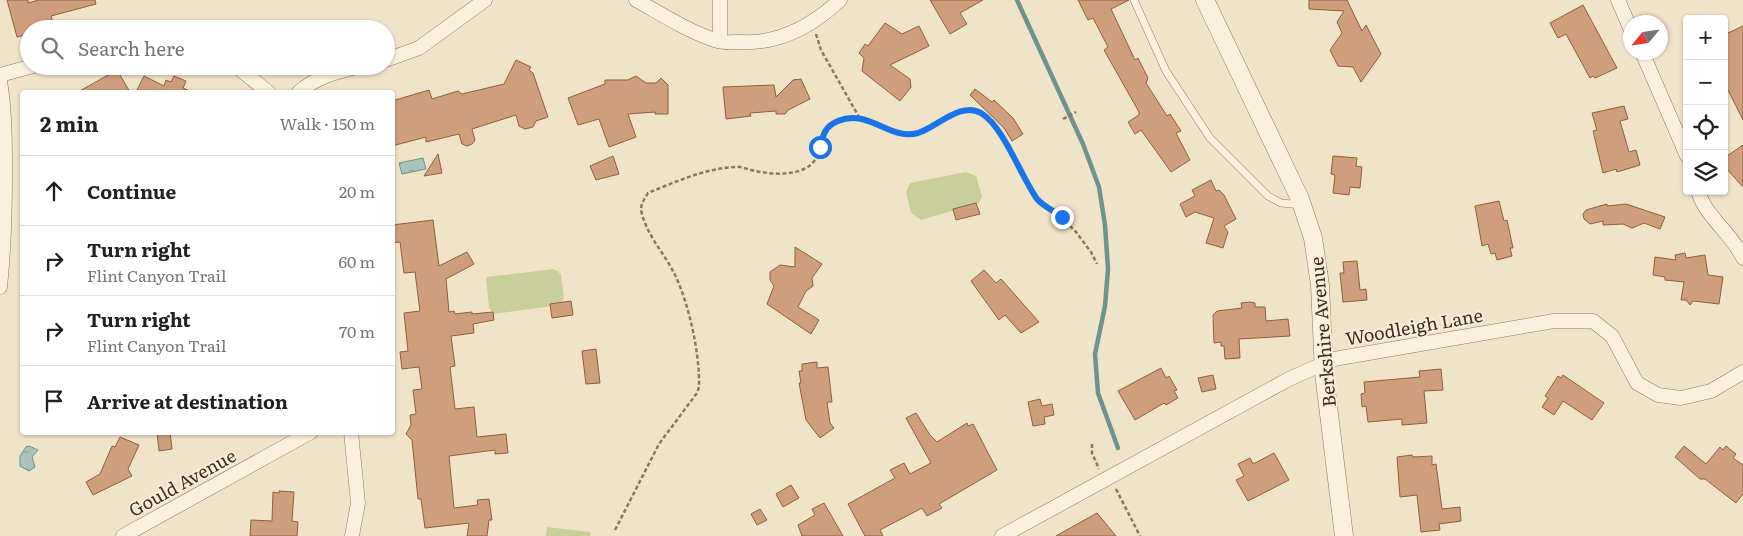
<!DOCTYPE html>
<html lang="en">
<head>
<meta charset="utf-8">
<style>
	body { margin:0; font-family:Literata,serif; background:#f6f6f6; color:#202124 }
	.controls { position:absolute; right:15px; top:15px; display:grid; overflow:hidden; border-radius:5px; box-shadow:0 1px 4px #0004 }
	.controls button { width:45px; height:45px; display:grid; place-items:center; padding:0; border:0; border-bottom:1px solid #e0e0e0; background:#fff; color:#202124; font:25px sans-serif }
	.compass { position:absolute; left:1623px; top:15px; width:45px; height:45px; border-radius:50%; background:#fff; box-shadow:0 1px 4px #0004; rotate:241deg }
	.stop { position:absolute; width:15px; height:15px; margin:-11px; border:4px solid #1a73e8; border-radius:50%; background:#fff }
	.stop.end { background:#1a73e8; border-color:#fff; box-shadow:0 1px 5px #0008 }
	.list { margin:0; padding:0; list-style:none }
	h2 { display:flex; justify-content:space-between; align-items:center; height:65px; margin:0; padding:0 20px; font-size:21px }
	h2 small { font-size:16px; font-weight:400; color:#757577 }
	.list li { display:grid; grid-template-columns:32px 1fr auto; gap:15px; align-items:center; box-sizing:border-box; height:70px; padding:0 20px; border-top:1px solid #e0e0e0 }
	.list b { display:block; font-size:19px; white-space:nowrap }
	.list p { margin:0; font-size:16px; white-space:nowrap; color:#757577 }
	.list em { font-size:16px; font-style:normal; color:#757577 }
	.icon { flex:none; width:28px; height:28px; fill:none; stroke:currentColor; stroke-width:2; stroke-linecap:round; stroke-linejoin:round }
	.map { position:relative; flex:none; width:1743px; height:536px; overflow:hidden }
	.search { position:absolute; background:#fff; box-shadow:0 1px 4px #0004; left:20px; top:20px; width:375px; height:55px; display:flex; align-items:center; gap:12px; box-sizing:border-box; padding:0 18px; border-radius:28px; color:#757577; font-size:19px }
	.panel { position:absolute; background:#fff; box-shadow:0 1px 4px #0004; left:20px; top:90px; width:375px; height:345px; border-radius:5px }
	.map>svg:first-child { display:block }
</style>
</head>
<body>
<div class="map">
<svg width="1743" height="536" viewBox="0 0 1743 536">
	<defs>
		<pattern id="water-ripples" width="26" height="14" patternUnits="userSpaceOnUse" patternTransform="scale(1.25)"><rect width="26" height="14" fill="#a9c4bc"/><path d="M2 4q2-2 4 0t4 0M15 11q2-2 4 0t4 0" fill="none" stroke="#8ba098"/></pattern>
	</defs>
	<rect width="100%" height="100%" fill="#f0e4c8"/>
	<g fill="#c9cf9b">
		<polygon points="966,172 976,176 982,196 979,203 921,220 911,213 906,192 910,183"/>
		<polygon points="554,269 561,274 564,298 560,305 494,314 489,308 486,277"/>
		<polygon points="547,527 590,532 590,536 546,536"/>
	</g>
	<g fill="url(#water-ripples)" stroke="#6f938a">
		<polygon points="423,158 426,169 402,174 399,163"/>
		<polygon points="29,446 38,450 32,457 35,467 29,471 20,466 20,456 26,447"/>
	</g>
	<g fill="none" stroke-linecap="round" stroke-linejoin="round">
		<polyline stroke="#6f938a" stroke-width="4.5" points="1017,0 1083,144 1099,187 1105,225 1108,269 1105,306 1095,354 1098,393 1118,448"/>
	</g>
	<g fill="#cf9f7d" stroke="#8d5f41">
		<polygon points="7,0 28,0 28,3 39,0 95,0 96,4 51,16 55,29 29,29 29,34 17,37"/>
		<polygon points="930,0 983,0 960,13 967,24 950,34"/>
		<polygon points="1078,0 1129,0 1111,9 1135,60 1138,58 1148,78 1146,83 1167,116 1170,114 1181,131 1176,133 1190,160 1171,172 1141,130 1135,134 1128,122 1139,115 1139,112 1104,50 1108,47 1093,18 1088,20"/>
		<polygon points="1309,0 1347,0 1362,31 1366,25 1381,54 1361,82 1353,67 1338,66 1330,50 1342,33 1337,22 1344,11 1309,9"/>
		<polygon points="1583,5 1617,68 1595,78 1593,76 1590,78 1566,34 1558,38 1550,23"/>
		<polygon points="885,23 902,34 919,26 929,46 890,65 910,79 911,87 900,101 862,71 864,58 859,53 865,44 868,46"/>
		<polygon points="1743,26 1743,120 1724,82 1724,35"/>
		<polygon points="516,60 531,67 529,70 533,73 548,117 536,121 533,127 525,129 519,126 516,115 472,129 475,140 472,144 467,146 462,144 459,134 426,142 426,137 392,146 392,101 429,90 432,99 458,91 462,94 504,84"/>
		<polygon points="117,70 130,92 78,92"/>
		<polygon points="144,76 164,86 166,80 171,82 174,76 186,81 183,88 192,92 136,92"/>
		<polygon points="636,76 646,83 656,83 661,78 668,85 668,114 655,114 655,112 628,114 636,137 609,147 599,119 578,125 568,98 605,84 605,80 628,80"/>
		<polygon points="801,79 810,99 788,110 785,114 776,114 776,111 750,113 751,116 726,119 723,87 774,85 776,97 793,80"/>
		<polygon points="975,89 992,102 994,100 1013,118 1023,134 1012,141 1004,128 970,95"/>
		<polygon points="1624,106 1628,119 1620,121 1629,152 1636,150 1640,165 1617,172 1616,169 1603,173 1593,131 1597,130 1592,113"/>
		<polygon points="1743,145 1743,187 1724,166 1724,158"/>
		<polygon points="438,154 442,173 424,176"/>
		<polygon points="613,156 619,174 596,180 590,166"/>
		<polygon points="1333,156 1357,158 1356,166 1362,167 1360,188 1350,187 1349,195 1333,193 1335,175 1331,174"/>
		<polygon points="1211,180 1216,191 1219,190 1224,195 1236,219 1224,226 1228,232 1223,248 1206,243 1214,218 1195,212 1186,217 1180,204 1195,196 1192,190"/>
		<polygon points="1499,201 1504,221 1507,220 1513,248 1510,248 1512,256 1497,260 1495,253 1491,254 1488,244 1482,246 1475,206"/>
		<polygon points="976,203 980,214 956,220 953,209"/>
		<polygon points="1607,204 1607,206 1626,204 1665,217 1660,229 1644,223 1632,228 1623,224 1603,225 1603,221 1590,224 1584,219 1583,214 1586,210"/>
		<polygon points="433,220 439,266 467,252 474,264 446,279 449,312 454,311 455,314 472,312 472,314 493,312 494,320 473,324 474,333 451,336 455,366 450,367 455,409 474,407 477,437 506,434 508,453 495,454 495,450 449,456 454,508 478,505 477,500 489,499 492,520 489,520 487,536 467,536 469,523 425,528 421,499 418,499 412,440 406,434 411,425 410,415 416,414 413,390 422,389 419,367 402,369 400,352 408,351 404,313 420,311 415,272 404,273 400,242 392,243 392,225"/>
		<polygon points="795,247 822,264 812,278 813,286 806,291 798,307 819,320 811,334 767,304 774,286 770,280 770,272 780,265 795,267"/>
		<polygon points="1685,253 1686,258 1705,255 1708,275 1723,277 1719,304 1693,301 1690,305 1686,300 1681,300 1684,282 1665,280 1665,277 1653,275 1655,257 1676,260 1675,255"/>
		<polygon points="1357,261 1360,290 1366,289 1367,300 1343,302 1340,273 1344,273 1343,262"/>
		<polygon points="984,270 996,283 1001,279 1039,322 1021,333 1005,315 999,320 971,281"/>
		<polygon points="571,301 573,315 552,318 550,304"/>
		<polygon points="1250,302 1255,303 1255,307 1265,307 1266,321 1288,319 1290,336 1239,339 1240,358 1225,359 1224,346 1221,346 1221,342 1214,343 1213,315 1217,311 1242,308 1241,303"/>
		<polygon points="596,349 600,383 586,384 582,351"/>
		<polygon points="817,362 817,368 828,367 832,402 827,402 830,423 834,428 820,438 806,420 799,383 801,383 799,371 802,371 802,364"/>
		<polygon points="1161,368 1166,378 1169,376 1177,390 1174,391 1178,398 1166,405 1164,403 1135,420 1118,391"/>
		<polygon points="1441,369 1443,390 1424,391 1427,423 1402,425 1402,419 1368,422 1366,406 1362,407 1361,394 1365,393 1364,382 1420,377 1419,371"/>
		<polygon points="1213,375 1216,389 1202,392 1198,378"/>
		<polygon points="1563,375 1604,403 1592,420 1563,401 1554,415 1542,407 1548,398 1545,396 1558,376 1561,378"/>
		<polygon points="1040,399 1042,406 1052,404 1054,415 1044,417 1045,424 1033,426 1028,402"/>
		<polygon points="916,413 930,435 937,442 967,423 968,426 973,424 997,470 939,504 942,508 927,516 922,508 880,530 883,536 865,536 848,504 895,478 890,470 904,463 910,474 931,463 906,418"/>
		<polygon points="157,432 170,432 172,449 159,451"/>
		<polygon points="120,437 139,445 128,469 132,476 93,495 86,482 100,474 112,446 115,447"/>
		<polygon points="1684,446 1706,464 1720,447 1723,450 1726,446 1736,454 1733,458 1743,465 1743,494 1736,503 1705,479 1700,479 1675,457"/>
		<polygon points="1274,453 1289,480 1248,501 1236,480 1244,476 1238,464 1250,458 1253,464"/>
		<polygon points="1412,455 1413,457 1432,456 1432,465 1436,464 1442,509 1460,507 1461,521 1439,524 1440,530 1421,532 1417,495 1400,497 1397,457"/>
		<polygon points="791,485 799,498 783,507 776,494"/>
		<polygon points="279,491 294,492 292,521 298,522 297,536 250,536 251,520 272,521 273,492 279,493"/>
		<polygon points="824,503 843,536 802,536 798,525 815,515 812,509"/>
		<polygon points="760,509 767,520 757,525 751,514"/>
		<polygon points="1097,513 1116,536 1056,536"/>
	</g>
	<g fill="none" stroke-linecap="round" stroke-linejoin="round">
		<defs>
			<polyline id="service" points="1134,0 1166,71 1210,138 1268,196 1281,203 1302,205"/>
			<g id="minor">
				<path d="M636,0C663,15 689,32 718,41C725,43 734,42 741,42C780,44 812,26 840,0"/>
				<polyline points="720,0 720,41"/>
				<polyline points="1618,0 1630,28"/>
				<polyline points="1642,52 1687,156"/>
				<polyline points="386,60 419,48 485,0"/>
				<polyline points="236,66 268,92"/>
				<polyline points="0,75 33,66"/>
				<path d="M0,81C5,112 5,142 5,173C5,211 4,249 0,287"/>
				<path d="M299,92C317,76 338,72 361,66"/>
				<path d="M1698,191C1706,218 1732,233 1743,258"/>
				<polyline points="351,432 358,503 352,536"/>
				<polyline points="123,536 311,432"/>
				<polyline points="1002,536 1289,379 1334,359 1554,321 1593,321 1612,336 1637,383 1658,395 1681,398 1711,391 1743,372"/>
			</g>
			<polyline id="tertiary" points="1205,0 1300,199 1313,238 1320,285 1324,373 1344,536"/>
		</defs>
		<use href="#service" stroke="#8d765c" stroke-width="8"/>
		<use href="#minor" stroke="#8d765c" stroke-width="15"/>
		<use href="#tertiary" stroke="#8d765c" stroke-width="19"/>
		<g stroke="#8d765c" stroke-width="2.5" stroke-dasharray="4 2.5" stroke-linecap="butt">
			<path d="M816,34L821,50L859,117C874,123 895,136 911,134C948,132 955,89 995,125L1039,201L1055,211L1076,232L1091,252L1097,264"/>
			<polyline points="1063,119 1076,112"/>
			<polyline points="1092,444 1092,453 1099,469"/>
			<polyline points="1116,489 1140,536"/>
			<path d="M615,530L659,444L697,393L699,387C700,354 689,304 675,275C665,254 648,237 642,214C639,206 644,200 648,193C675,182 706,168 736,167C741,166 746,169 751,170C768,174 788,176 804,169C833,156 808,116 859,117"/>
		</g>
		<use href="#service" stroke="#faf1dc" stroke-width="7"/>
		<use href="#minor" stroke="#faf1dc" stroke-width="14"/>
		<use href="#tertiary" stroke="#faf1dc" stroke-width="18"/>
	</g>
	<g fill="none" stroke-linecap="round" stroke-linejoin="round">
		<path stroke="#1a73e8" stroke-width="6" d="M820,147C823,135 825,126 838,121C868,108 890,141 918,133C937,127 961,101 981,113C1004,127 1020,175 1037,199C1043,206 1054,211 1062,217"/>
	</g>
	<g text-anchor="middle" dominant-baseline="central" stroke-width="4" stroke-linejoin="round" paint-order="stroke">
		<g font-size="18" fill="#3d2e20" stroke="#f7eed8">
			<text transform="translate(1414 326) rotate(-10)">Woodleigh Lane</text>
			<text transform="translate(1322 332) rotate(-95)">Berkshire Avenue</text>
			<text transform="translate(182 482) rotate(-29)">Gould Avenue</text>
		</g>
	</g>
</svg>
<div class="controls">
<button>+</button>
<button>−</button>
<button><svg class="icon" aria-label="locate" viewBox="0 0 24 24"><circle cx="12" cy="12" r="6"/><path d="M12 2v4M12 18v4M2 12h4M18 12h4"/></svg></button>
<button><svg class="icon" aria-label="layers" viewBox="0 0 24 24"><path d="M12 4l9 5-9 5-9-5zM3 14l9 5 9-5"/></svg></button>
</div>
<svg class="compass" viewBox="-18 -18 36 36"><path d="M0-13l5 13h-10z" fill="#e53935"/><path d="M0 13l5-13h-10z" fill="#757577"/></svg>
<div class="stop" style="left:820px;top:147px"></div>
<div class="stop end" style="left:1062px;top:217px"></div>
<div class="search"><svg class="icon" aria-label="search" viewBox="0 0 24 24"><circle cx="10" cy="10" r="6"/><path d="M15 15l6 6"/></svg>Search here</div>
<section class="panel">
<h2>2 min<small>Walk · 150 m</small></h2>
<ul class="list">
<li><svg class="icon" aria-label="ahead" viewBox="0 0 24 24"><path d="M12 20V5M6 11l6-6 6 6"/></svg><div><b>Continue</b></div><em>20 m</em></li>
<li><svg class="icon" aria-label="right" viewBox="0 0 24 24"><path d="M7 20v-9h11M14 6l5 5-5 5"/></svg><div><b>Turn right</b><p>Flint Canyon Trail</p></div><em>60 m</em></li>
<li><svg class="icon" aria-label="right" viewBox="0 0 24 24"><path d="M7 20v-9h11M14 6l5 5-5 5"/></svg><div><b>Turn right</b><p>Flint Canyon Trail</p></div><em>70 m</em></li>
<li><svg class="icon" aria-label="arrive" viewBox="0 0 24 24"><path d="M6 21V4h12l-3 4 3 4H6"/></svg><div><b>Arrive at destination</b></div></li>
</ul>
</section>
</div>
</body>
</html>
